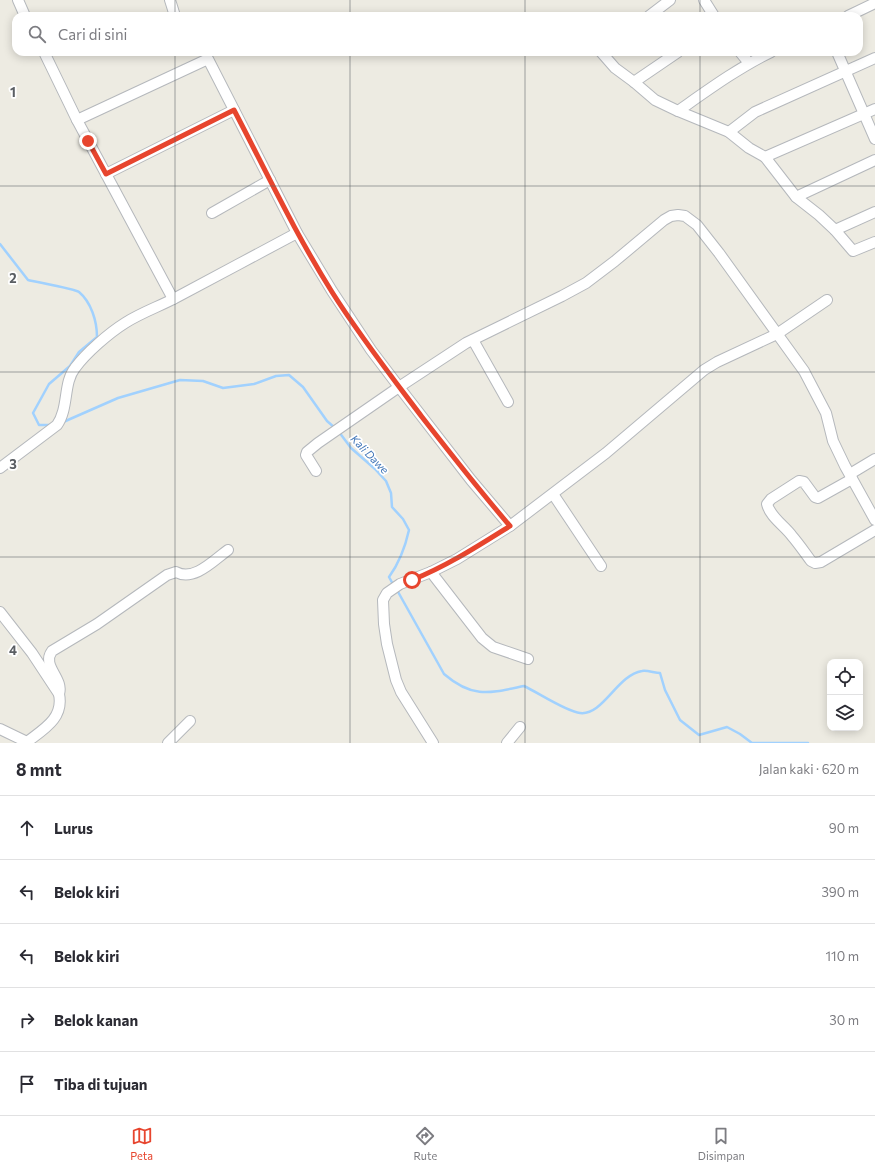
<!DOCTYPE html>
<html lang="id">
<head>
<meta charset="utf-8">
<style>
	body { margin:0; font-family:Commissioner,sans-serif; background:#f7f7f7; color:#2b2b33 }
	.controls { position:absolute; right:12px; bottom:12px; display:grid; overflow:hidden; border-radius:8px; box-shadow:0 2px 10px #0003 }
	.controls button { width:36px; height:36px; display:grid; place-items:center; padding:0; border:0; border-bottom:1px solid #e1e1e2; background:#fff; color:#2b2b33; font:20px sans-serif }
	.stop { position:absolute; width:12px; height:12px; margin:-9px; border:3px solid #e7452e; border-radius:50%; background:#fff }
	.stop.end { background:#e7452e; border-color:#fff; box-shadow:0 1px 4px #0008 }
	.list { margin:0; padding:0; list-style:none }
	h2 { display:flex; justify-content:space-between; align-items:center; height:52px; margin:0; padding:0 16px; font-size:17px }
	h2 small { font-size:13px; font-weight:400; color:#7c7c81 }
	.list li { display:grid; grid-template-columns:26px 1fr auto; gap:12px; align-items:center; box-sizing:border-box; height:64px; padding:0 16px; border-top:1px solid #e1e1e2 }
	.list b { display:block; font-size:15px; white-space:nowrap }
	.list em { font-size:13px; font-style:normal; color:#7c7c81 }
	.icon { flex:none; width:22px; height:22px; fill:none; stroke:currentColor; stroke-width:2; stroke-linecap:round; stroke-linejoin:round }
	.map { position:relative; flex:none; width:875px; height:743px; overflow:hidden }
	.search { position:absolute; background:#fff; box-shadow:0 2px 10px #0003; left:12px; right:12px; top:12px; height:44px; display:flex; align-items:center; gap:10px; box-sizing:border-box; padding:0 14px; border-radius:12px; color:#7c7c81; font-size:15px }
	.sheet { height:372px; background:#fff }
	nav { display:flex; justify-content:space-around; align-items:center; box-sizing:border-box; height:56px; border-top:1px solid #e1e1e2; background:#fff; font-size:11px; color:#7c7c81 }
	nav a { display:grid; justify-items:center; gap:2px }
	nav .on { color:#e7452e }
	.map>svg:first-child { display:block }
</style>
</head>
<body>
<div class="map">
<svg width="875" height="743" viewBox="0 0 875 743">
	<rect width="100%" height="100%" fill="#edebe2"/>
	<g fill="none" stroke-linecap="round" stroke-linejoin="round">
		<g stroke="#a1d1fe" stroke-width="2.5">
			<path d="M0,244L28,280C36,282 75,289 79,292C91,302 97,321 97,337L79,352L70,366L49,384L33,413L39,425H51"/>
			<polyline points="61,423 118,398 180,380 203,381 223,388 254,384 276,376 289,375 303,387 327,421 335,428"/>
			<path d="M339,432L351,448L375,469L386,481L391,493L392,507L403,519L409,530C405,548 400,562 389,577L394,586"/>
			<path d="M397,590L444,674C473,699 490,693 524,686C537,692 567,712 580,713C603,716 617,675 642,671C647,670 655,673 660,673L665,690L680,720L699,735L727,727L740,734L752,743H808"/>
		</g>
		<defs>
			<g id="minor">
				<polyline points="18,0 25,16"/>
				<polyline points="170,0 175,16"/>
				<polyline points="704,0 714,16"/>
				<polyline points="649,16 670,0"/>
				<polyline points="848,16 875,3"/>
				<polyline points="44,52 77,120 173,299"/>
				<polyline points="601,52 615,68 634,82 655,100 678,111 729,132 749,148 765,157 796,197 819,215 835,230 853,251 875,242"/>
				<polyline points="740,52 749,63"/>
				<polyline points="837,52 875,139"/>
				<polyline points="634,82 678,52"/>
				<path d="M678,111C708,90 738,68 771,52"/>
				<polyline points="77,120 208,59 297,233 332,291 371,350 399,387 471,480 510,526"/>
				<polyline points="729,132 755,112 875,58"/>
				<polyline points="765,157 875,109"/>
				<polyline points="106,174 234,110"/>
				<polyline points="796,197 875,160"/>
				<polyline points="212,213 270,180"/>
				<polyline points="835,230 875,212"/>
				<polyline points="473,340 508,402"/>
				<path d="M0,468L57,425C69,408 63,383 75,368C86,353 109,333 125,323C142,312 161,306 179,296C218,275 258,254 297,233"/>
				<polyline points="316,471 306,455 307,452 318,443 399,387 466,343 562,296 586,283 615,261 664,220 671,216 678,215 685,216 697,225 719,253 804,371 826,413 833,441 845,466 875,520"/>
				<polyline points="850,474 875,459"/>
				<path d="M852,479L818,498L815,497L804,482L799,481L771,499L767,504C770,517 785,526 792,536C799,544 805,553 811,561L815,563L821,562L875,530"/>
				<polyline points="553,494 601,566"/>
				<polyline points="431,572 482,638 493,647 528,659"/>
				<path d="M0,612L32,653L59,694C64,718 44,729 27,742"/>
				<path d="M59,694C64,678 41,666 52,651L97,624L167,575L176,572C194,582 214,560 228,550"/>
				<polyline points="0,729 29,743"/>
				<polyline points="168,743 190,721"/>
				<polyline points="433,743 401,692 396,680 387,644 384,624 383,600 387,593 400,584 431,572 457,559 510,526 606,453 704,370 717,362 777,334 827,300"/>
				<polyline points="507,743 520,727"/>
			</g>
		</defs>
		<use href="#minor" stroke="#b5b8bc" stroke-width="12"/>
		<use href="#minor" stroke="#fff" stroke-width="10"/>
	</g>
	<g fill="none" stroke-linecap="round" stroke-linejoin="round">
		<path stroke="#e7452e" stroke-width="5" d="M88,141L106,174L234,110C266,171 295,233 332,292C359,335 391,376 422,417C451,454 479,490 510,526C478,546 447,566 412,580"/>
	</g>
	<path fill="none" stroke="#5a5e63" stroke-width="1" stroke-opacity="0.55" d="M175,0V16M350,0V16M525,0V16M700,0V16M175,52V743M350,52V743M525,52V743M700,52V743M0,186H875M0,372H875M0,557H875"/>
	<g text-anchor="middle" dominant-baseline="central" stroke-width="3.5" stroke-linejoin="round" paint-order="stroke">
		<g font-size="11" font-style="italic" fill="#4176b8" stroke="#fff">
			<text transform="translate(370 454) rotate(46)">Kali Dawe</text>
		</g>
	</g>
	<g font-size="13" text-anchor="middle" font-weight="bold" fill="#5a5e63" stroke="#fff" stroke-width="3.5" stroke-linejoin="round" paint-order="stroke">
		<text x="13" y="97">1</text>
		<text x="13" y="283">2</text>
		<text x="13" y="469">3</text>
		<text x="13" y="655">4</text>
	</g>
</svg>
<div class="controls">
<button><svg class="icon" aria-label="locate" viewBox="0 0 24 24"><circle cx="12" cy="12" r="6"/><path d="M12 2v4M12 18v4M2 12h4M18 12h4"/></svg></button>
<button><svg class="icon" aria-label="layers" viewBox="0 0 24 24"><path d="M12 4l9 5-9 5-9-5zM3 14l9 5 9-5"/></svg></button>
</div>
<div class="stop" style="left:412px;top:580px"></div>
<div class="stop end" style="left:88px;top:141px"></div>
<div class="search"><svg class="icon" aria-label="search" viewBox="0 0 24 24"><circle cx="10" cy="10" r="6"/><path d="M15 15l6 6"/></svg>Cari di sini</div>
</div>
<section class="sheet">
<h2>8 mnt<small>Jalan kaki · 620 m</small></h2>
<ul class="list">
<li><svg class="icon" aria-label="ahead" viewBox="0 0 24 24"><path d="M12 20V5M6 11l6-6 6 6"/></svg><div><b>Lurus</b></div><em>90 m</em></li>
<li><svg class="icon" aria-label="left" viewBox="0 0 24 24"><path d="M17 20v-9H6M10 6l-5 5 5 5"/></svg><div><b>Belok kiri</b></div><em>390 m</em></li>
<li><svg class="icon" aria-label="left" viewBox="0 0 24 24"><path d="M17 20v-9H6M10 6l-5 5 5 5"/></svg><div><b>Belok kiri</b></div><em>110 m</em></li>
<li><svg class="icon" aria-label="right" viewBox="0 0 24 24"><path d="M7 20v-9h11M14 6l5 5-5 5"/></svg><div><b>Belok kanan</b></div><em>30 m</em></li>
<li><svg class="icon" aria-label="arrive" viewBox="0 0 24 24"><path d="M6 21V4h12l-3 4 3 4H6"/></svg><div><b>Tiba di tujuan</b></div></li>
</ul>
</section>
<nav>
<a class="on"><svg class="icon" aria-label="map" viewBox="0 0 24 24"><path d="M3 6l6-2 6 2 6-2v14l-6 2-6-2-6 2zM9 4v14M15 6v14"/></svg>Peta</a>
<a><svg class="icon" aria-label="directions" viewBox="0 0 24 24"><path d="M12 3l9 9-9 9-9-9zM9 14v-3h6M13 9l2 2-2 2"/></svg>Rute</a>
<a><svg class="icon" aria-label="saved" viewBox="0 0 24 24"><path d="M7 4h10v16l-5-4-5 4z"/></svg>Disimpan</a>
</nav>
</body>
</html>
